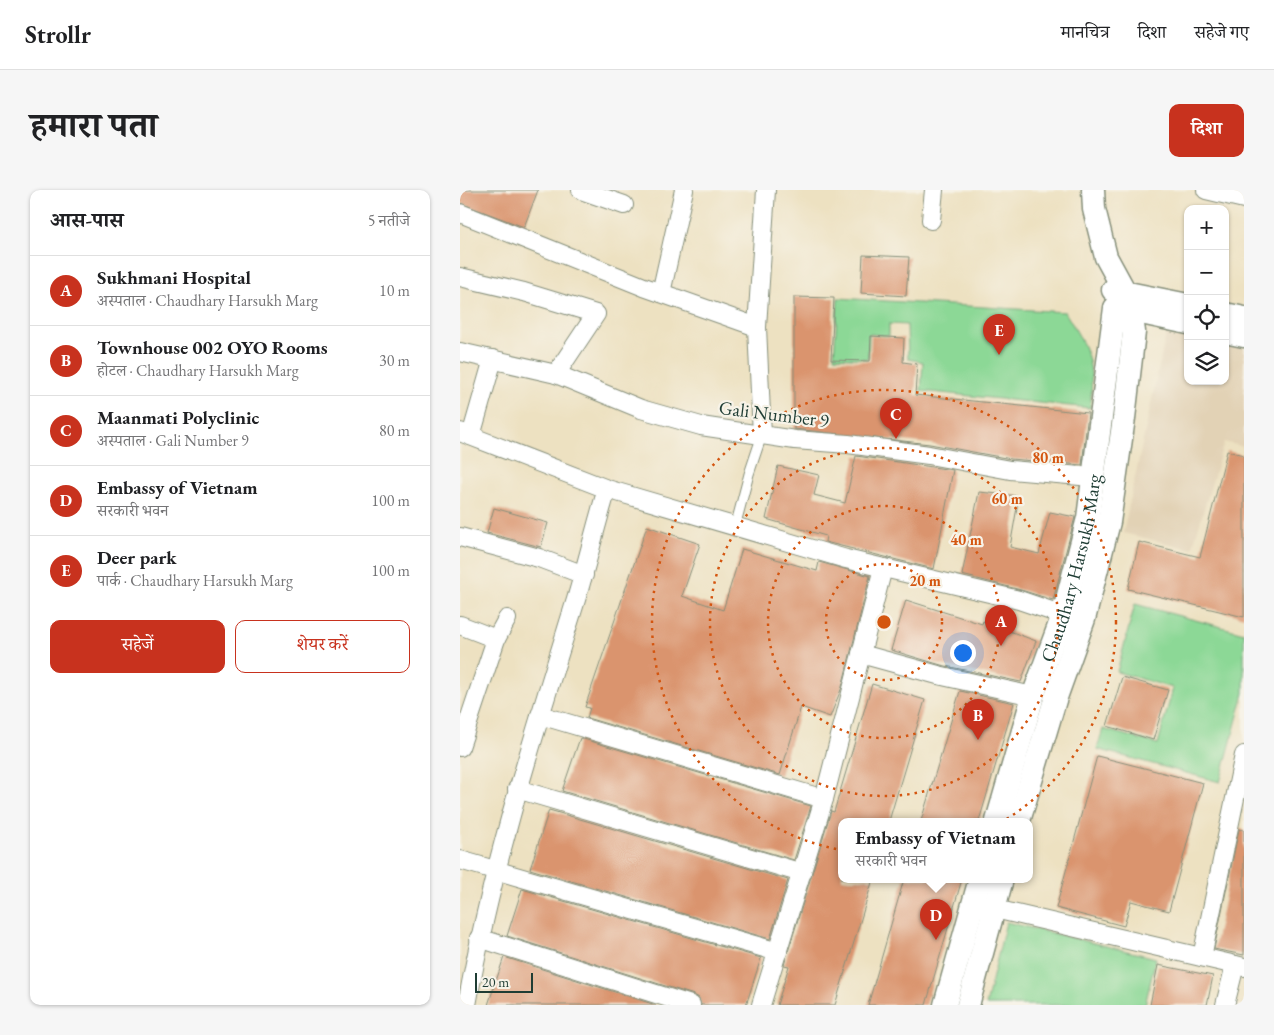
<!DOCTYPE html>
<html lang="hi">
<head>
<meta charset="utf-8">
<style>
	body { margin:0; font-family:"EB Garamond","Noto Serif Devanagari",serif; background:#f6f6f6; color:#202124 }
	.controls { position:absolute; right:15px; top:15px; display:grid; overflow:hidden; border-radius:10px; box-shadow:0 1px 4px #0004 }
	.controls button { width:45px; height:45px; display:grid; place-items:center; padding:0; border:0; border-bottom:1px solid #e0e0e0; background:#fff; color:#202124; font:25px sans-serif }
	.scale { position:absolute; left:15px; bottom:12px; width:58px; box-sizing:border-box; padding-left:5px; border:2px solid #1f3d34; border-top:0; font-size:14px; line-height:18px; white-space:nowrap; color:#1f3d34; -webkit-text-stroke:4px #f7f3e8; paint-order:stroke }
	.you { position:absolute; left:502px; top:462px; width:18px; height:18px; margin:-12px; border:4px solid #fff; border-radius:50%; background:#1a73e8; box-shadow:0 0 0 8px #1a73e833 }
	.badge { display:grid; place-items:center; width:32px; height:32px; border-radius:50%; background:#c8321e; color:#fff; font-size:16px; font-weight:700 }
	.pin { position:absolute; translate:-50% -41px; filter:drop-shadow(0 1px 2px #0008) }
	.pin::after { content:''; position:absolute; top:26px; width:18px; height:15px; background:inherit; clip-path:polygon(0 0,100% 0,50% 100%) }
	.popup { position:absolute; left:378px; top:628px; width:195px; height:65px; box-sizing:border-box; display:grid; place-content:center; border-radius:10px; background:#fff; filter:drop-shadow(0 1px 4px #0005); font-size:16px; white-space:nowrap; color:#757577 }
	.popup b { font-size:19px; color:#202124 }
	.popup::after { content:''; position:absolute; left:50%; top:100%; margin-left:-10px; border:10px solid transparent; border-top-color:#fff }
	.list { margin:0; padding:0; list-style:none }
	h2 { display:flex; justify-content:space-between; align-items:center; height:65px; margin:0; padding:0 20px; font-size:21px }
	h2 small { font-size:16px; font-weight:400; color:#757577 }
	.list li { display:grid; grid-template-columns:32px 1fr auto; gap:15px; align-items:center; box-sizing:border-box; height:70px; padding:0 20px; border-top:1px solid #e0e0e0 }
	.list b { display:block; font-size:19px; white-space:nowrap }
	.list p { margin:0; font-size:16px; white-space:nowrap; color:#757577 }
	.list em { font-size:16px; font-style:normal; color:#757577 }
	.actions { display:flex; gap:10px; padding:15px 20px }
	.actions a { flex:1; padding:11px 0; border:1px solid #c8321e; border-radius:10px; text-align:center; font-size:18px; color:#c8321e }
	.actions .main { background:#c8321e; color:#fff }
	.icon { flex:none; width:28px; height:28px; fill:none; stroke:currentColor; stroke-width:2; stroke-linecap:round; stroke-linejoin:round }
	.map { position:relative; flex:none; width:784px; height:815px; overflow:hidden; border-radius:10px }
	header { display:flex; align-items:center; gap:30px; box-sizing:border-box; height:70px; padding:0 25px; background:#fff; border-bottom:1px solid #e0e0e0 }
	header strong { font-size:24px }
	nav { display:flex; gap:28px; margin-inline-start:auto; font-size:18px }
	.intro { display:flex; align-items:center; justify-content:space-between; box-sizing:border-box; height:120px; padding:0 30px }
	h1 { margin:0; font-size:35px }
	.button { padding:12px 22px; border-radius:10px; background:#c8321e; color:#fff; font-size:18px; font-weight:700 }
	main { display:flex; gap:30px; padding:0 30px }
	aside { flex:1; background:#fff; border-radius:10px; box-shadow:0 1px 4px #0004 }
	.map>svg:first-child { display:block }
</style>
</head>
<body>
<header>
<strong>Strollr</strong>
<nav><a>मानचित्र</a><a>दिशा</a><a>सहेजे गए</a></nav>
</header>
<div class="intro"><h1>हमारा पता</h1><a class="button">दिशा</a></div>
<main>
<aside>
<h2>आस-पास<small>5 नतीजे</small></h2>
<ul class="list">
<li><span class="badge">A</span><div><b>Sukhmani Hospital</b><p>अस्पताल · Chaudhary Harsukh Marg</p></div><em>10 m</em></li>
<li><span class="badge">B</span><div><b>Townhouse 002 OYO Rooms</b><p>होटल · Chaudhary Harsukh Marg</p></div><em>30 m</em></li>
<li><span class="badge">C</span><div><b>Maanmati Polyclinic</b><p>अस्पताल · Gali Number 9</p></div><em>80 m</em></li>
<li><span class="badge">D</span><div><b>Embassy of Vietnam</b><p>सरकारी भवन</p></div><em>100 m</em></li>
<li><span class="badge">E</span><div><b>Deer park</b><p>पार्क · Chaudhary Harsukh Marg</p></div><em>100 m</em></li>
</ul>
<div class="actions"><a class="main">सहेजें</a><a>शेयर करें</a></div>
</aside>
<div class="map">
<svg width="784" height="815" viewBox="0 0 784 815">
	<rect width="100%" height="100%" fill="#f7f3e8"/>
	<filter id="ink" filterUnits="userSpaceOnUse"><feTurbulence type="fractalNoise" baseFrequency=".02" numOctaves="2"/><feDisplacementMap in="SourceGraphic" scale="10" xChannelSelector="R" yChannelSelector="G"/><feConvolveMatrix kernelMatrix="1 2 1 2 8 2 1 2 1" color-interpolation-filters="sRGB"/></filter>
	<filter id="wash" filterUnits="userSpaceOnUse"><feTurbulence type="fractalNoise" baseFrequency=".0096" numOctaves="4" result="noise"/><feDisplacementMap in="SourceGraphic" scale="20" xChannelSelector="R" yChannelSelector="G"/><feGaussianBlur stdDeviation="1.12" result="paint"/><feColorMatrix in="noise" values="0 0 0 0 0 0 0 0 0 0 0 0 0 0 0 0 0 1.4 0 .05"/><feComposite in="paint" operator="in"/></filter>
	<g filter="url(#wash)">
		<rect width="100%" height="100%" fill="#ede1c1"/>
		<polygon fill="#e2d2b5" points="707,140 728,145 728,191 765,191 765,154 784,158 784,257 764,252 732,359 663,343"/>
		<g fill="#8cd896" stroke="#568a65">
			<path d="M378,108L605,122C628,160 635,172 630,218L461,201L463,172L448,169L447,135L429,134V146L409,144L408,169L374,167Z"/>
			<polygon points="675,414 784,443 784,503 760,592 637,559 643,539 698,554 713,498 657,482"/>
			<polygon points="546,732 696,768 685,815 526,815"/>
		</g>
		<g id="blocks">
			<g fill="#da946e">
				<polygon points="0,0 78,0 64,37 0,13"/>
				<polygon points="403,65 449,67 446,106 401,103"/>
				<polygon points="334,107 374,108 371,170 410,171 411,146 444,148 443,172 457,174 455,205 628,223 622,275 551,269 470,254 334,239"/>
				<polygon points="767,261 784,265 784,427 668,399 679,352 740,367"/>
				<polygon points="396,266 493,280 474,379 365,352 366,346 306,329 318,276 359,285 354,305 385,313"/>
				<polygon points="519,302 559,306 550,357 579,364 590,322 615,327 593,410 561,400 502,385"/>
				<polygon points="34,318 88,333 81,357 27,343"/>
				<polygon points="187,336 240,354 222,406 263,420 282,359 357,381 359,372 410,386 382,497 370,527 341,517 320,585 127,528 130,518 125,517"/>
				<polygon points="446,410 522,434 523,431 576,451 561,492 481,475 431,460"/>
				<polygon points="662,487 708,500 693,550 647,536"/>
				<polygon points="412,494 465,510 429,631 382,631 382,689 413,689 375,815 317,815 329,776 324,775 371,621 374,622"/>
				<polygon points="500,501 554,513 519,631 461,631"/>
				<polygon points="120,548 351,616 334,670 102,601"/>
				<polygon points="637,566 743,593 709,721 671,711 664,736 596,718"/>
				<polygon points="89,620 328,690 310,749 70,679"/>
				<polygon points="779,639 784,640 784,765 754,759"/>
				<polygon points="444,689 502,689 466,815 408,815"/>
				<polygon points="62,699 301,768 286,815 241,815 239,808 234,805 47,746"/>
				<polygon points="44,767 196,815 28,815"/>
				<polygon points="698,775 753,786 747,815 690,815"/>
			</g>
		</g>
	</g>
	<g filter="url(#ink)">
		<use href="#blocks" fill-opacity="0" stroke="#868f7a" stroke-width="1"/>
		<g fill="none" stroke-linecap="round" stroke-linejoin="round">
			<defs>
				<polyline id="service" points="275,337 289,284 302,245"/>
				<g id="minor">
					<polyline points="121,0 164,15"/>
					<polyline points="746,0 784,9"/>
					<polyline points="0,23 184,97 297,137"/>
					<polyline points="471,30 474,0"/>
					<polyline points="0,87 64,102 136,124 96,184"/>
					<polyline points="201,103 224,0"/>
					<polyline points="0,162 96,184 181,219 241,236 335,250 388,254 469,265 550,280 632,287"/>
					<polyline points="0,242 147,299 386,369 559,410 603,425"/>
					<polyline points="302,245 297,137 306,0"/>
					<polyline points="11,246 33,169"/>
					<polyline points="0,347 79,368 124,385"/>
					<polyline points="0,435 36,449"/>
					<polyline points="401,464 423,378"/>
					<polyline points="80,525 364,609"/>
					<polyline points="0,557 36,449 47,429"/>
					<polyline points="57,599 342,683"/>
					<polyline points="0,670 318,762"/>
					<polyline points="522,716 784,777"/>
					<polyline points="19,748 231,815"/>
					<polyline points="742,767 784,565"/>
					<path d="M7,815C31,679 73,548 114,416C126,378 135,338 147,299"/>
					<polyline points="301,815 364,609 401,464 478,485 573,506"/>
					<polyline points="765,815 775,775"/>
				</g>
				<g id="tertiary">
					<polyline points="653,100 728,115"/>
					<polyline points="658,118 728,133"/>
					<polyline points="765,124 784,128"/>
					<polyline points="765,142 784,146"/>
					<path id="s1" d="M537,631L573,506L603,425L628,328L655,118"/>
					<polyline points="559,631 595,510 624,429 649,332 664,228 674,142 671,120 664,100 646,67 634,19 633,0"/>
					<polyline points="485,815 520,689"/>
					<polyline points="508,815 542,689"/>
				</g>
			</defs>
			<use href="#service" stroke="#868f7a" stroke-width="11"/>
			<use href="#minor" stroke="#868f7a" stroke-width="20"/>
			<use href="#tertiary" stroke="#868f7a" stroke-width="25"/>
			<use href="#service" stroke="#fff" stroke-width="9"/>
			<use href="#minor" stroke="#fff" stroke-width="18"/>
			<use href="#tertiary" stroke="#fff" stroke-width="22"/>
		</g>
	</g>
	<g fill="none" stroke="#d45610" stroke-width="2.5" stroke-dasharray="2.5 5">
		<circle cx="424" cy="432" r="58"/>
		<circle cx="424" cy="432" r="116"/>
		<circle cx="424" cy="432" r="174"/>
		<circle cx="424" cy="432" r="232"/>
	</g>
	<g text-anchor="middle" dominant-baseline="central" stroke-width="4.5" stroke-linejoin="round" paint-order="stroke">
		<g font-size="19" fill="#1f3d34" stroke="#f7f3e8">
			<text transform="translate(314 224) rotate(7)">Gali Number 9</text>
			<text stroke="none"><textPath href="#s1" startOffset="264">Chaudhary Harsukh Marg</textPath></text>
		</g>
	</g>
	<circle cx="424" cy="432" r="8" fill="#d45610" stroke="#f7f3e8" stroke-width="2.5"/>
	<g font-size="15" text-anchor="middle" font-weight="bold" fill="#d45610" stroke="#f7f3e8" stroke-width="4.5" stroke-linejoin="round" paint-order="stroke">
		<text x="588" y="273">80 m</text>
		<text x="547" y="314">60 m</text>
		<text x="506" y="355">40 m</text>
		<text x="465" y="396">20 m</text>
	</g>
</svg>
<div class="controls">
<button>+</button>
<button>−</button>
<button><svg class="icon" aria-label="locate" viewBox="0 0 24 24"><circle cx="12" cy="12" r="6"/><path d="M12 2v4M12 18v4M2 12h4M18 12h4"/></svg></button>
<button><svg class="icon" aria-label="layers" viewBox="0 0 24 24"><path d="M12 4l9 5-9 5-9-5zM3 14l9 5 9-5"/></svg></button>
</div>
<div class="scale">20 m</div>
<div class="you"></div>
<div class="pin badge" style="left:541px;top:456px">A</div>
<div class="pin badge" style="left:518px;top:550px">B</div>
<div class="pin badge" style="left:436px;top:249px">C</div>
<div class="pin badge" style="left:476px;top:750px">D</div>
<div class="popup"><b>Embassy of Vietnam</b>सरकारी भवन</div>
<div class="pin badge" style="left:539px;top:165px">E</div>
</div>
</main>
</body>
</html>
